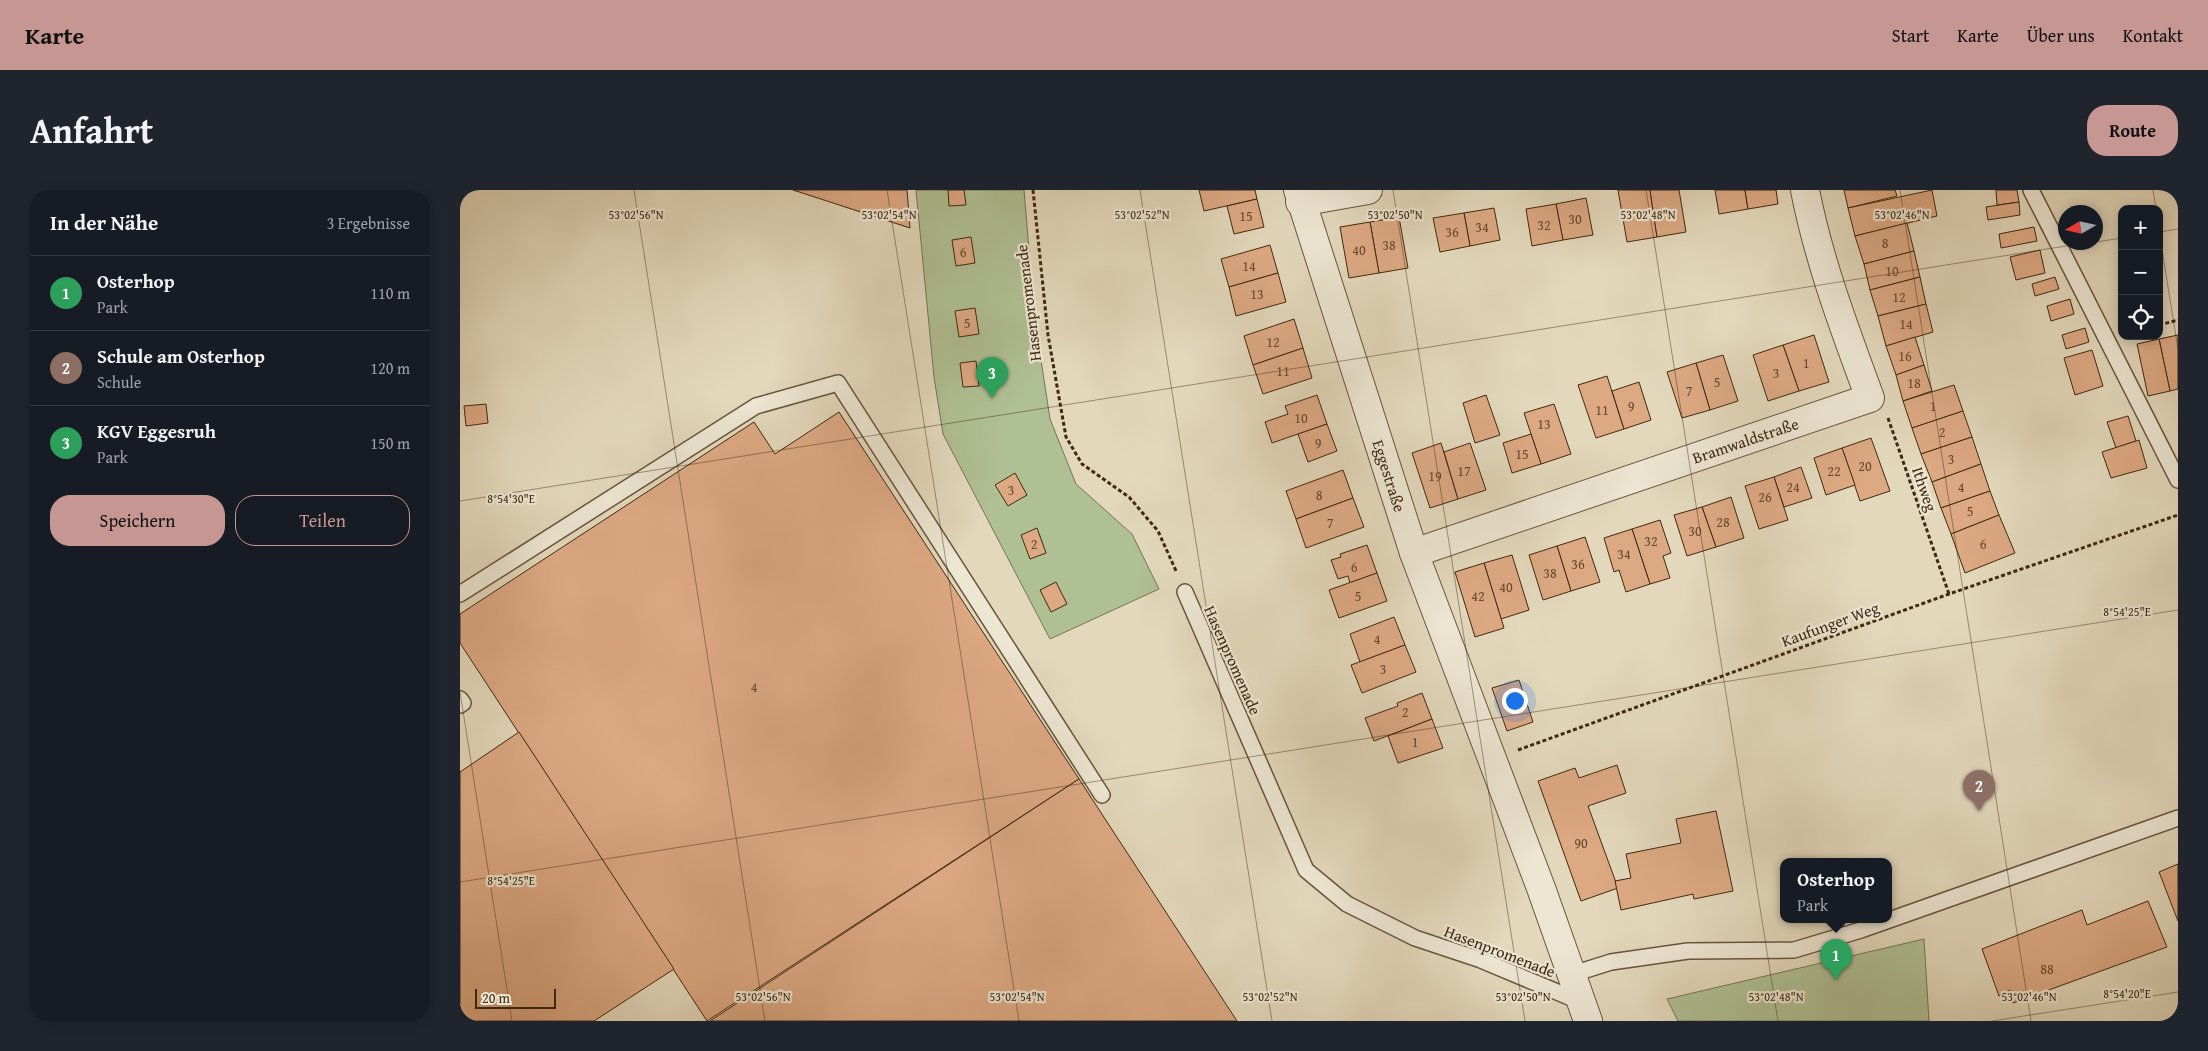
<!DOCTYPE html>
<html lang="de">
<head>
<meta charset="utf-8">
<style>
	body { margin:0; font-family:"Gentium Book Plus",serif; background:#20242c; color:#f1f3f6 }
	.controls { position:absolute; right:15px; top:15px; display:grid; overflow:hidden; border-radius:10px; box-shadow:0 2px 12px #0003 }
	.controls button { width:45px; height:45px; display:grid; place-items:center; padding:0; border:0; border-bottom:1px solid #363941; background:#171b24; color:#f1f3f6; font:25px sans-serif }
	.compass { position:absolute; left:1598px; top:15px; width:45px; height:45px; border-radius:50%; background:#171b24; box-shadow:0 2px 12px #0003; rotate:261deg }
	.scale { position:absolute; left:15px; bottom:12px; width:81px; box-sizing:border-box; padding-left:5px; border:2px solid #3f2910; border-top:0; font-size:14px; line-height:18px; white-space:nowrap; color:#3f2910; -webkit-text-stroke:4px #ede6d3; paint-order:stroke }
	.you { position:absolute; left:1054px; top:510px; width:18px; height:18px; margin:-12px; border:4px solid #fff; border-radius:50%; background:#1a73e8; box-shadow:0 0 0 8px #1a73e833 }
	.badge { display:grid; place-items:center; width:32px; height:32px; border-radius:50%; background:#c59692; color:#fff; font-size:16px; font-weight:700 }
	.pin { position:absolute; translate:-50% -41px; filter:drop-shadow(0 1px 2px #0008) }
	.pin::after { content:''; position:absolute; top:26px; width:18px; height:15px; background:inherit; clip-path:polygon(0 0,100% 0,50% 100%) }
	.popup { position:absolute; left:1320px; top:668px; width:112px; height:65px; box-sizing:border-box; display:grid; place-content:center; border-radius:10px; background:#171b24; filter:drop-shadow(0 1px 4px #0005); font-size:16px; white-space:nowrap; color:#9ea1a6 }
	.popup b { font-size:19px; color:#f1f3f6 }
	.popup::after { content:''; position:absolute; left:50%; top:100%; margin-left:-10px; border:10px solid transparent; border-top-color:#171b24 }
	.list { margin:0; padding:0; list-style:none }
	h2 { display:flex; justify-content:space-between; align-items:center; height:65px; margin:0; padding:0 20px; font-size:21px }
	h2 small { font-size:16px; font-weight:400; color:#9ea1a6 }
	.list li { display:grid; grid-template-columns:32px 1fr auto; gap:15px; align-items:center; box-sizing:border-box; height:75px; padding:0 20px; border-top:1px solid #363941 }
	.list b { display:block; font-size:19px; white-space:nowrap }
	.list p { margin:0; font-size:16px; white-space:nowrap; color:#9ea1a6 }
	.list em { font-size:16px; font-style:normal; color:#9ea1a6 }
	.actions { display:flex; gap:10px; padding:15px 20px }
	.actions a { flex:1; padding:11px 0; border:1px solid #c59692; border-radius:20px; text-align:center; font-size:18px; color:#c59692 }
	.actions .main { background:#c59692; color:#111 }
	.icon { flex:none; width:28px; height:28px; fill:none; stroke:currentColor; stroke-width:2; stroke-linecap:round; stroke-linejoin:round }
	.map { position:relative; flex:none; width:1718px; height:831px; overflow:hidden; border-radius:20px }
	header { display:flex; align-items:center; gap:30px; box-sizing:border-box; height:70px; padding:0 25px; background:#c59692; color:#111 }
	header strong { font-size:24px }
	nav { display:flex; gap:28px; margin-inline-start:auto; font-size:18px }
	.intro { display:flex; align-items:center; justify-content:space-between; box-sizing:border-box; height:120px; padding:0 30px }
	h1 { margin:0; font-size:35px }
	.button { padding:12px 22px; border-radius:20px; background:#c59692; color:#111; font-size:18px; font-weight:700 }
	main { display:flex; gap:30px; padding:0 30px }
	aside { flex:1; background:#171b24; border-radius:20px; box-shadow:0 2px 12px #0003 }
	.map>svg:first-child { display:block }
</style>
</head>
<body>
<header>
<strong>Karte</strong>
<nav><a>Start</a><a>Karte</a><a>Über uns</a><a>Kontakt</a></nav>
</header>
<div class="intro"><h1>Anfahrt</h1><a class="button">Route</a></div>
<main>
<aside>
<h2>In der Nähe<small>3 Ergebnisse</small></h2>
<ul class="list">
<li><span class="badge" style="background:#2e9e5b">1</span><div><b>Osterhop</b><p>Park</p></div><em>110 m</em></li>
<li><span class="badge" style="background:#8d6e63">2</span><div><b>Schule am Osterhop</b><p>Schule</p></div><em>120 m</em></li>
<li><span class="badge" style="background:#2e9e5b">3</span><div><b>KGV Eggesruh</b><p>Park</p></div><em>150 m</em></li>
</ul>
<div class="actions"><a class="main">Speichern</a><a>Teilen</a></div>
</aside>
<div class="map">
<svg width="1718" height="831" viewBox="0 0 1718 831">
	<rect width="100%" height="100%" fill="#e3d8bc"/>
	<filter id="stains"><feTurbulence type="fractalNoise" baseFrequency=".004" numOctaves="4"/><feColorMatrix values="0 0 0 0 .2 0 0 0 0 .09 0 0 0 0 .02 0 0 0 .5 -.17"/></filter>
	<radialGradient id="worn" r=".72"><stop offset=".6" stop-color="#630" stop-opacity="0"/><stop offset="1" stop-color="#630" stop-opacity=".3"/></radialGradient>
	<g fill="#afc094" stroke="#777452">
		<polygon points="456,0 564,0 575,131 590,229 616,294 672,344 699,399 590,449 483,244 474,187"/>
		<polygon points="1464,749 1469,831 1218,831 1207,809"/>
	</g>
	<g fill="#dda983" stroke="#3f2910">
		<polygon points="333,0 447,0 450,38"/>
		<polygon points="488,0 504,0 506,15 489,16"/>
		<polygon points="739,0 795,0 797,9 744,21"/>
		<polygon points="1158,0 1190,0 1197,47 1167,52"/>
		<polygon points="1190,0 1219,0 1226,42 1197,47"/>
		<polygon points="1255,0 1285,0 1288,19 1259,24"/>
		<polygon points="1285,0 1316,0 1318,14 1288,19"/>
		<polygon points="1384,0 1435,0 1437,6 1388,18"/>
		<polygon points="1472,0 1477,26 1395,46 1388,18"/>
		<polygon points="1536,0 1557,0 1559,12 1537,15"/>
		<polygon points="1126,8 1133,45 1103,50 1096,14"/>
		<polygon points="797,9 804,37 774,44 767,16"/>
		<polygon points="1559,12 1560,25 1528,30 1526,17"/>
		<polygon points="1096,14 1103,50 1072,56 1066,19"/>
		<polygon points="1034,18 1040,50 1010,56 1004,23"/>
		<polygon points="1004,23 1010,56 980,62 973,28"/>
		<polygon points="939,27 948,78 919,83 910,32"/>
		<polygon points="910,32 919,83 889,88 880,37"/>
		<polygon points="1447,33 1454,61 1404,74 1395,46"/>
		<polygon points="1574,37 1577,51 1541,58 1539,44"/>
		<polygon points="511,47 515,73 496,76 492,50"/>
		<polygon points="810,55 818,83 769,97 761,69"/>
		<polygon points="1580,60 1585,83 1556,90 1550,67"/>
		<polygon points="1454,61 1460,87 1410,100 1404,74"/>
		<polygon points="818,83 826,112 776,126 769,97"/>
		<polygon points="1460,87 1466,114 1418,126 1410,100"/>
		<polygon points="1595,87 1599,99 1575,106 1572,94"/>
		<polygon points="1610,109 1614,124 1591,131 1587,116"/>
		<polygon points="1466,114 1473,142 1426,156 1418,126"/>
		<polygon points="515,118 519,144 499,147 495,121"/>
		<polygon points="834,129 843,158 793,175 784,146"/>
		<polygon points="1625,138 1629,152 1606,159 1602,145"/>
		<polygon points="1354,145 1369,192 1339,201 1323,155"/>
		<polygon points="1718,145 1718,199 1710,201 1699,149"/>
		<polygon points="1455,147 1464,175 1436,185 1426,156"/>
		<polygon points="1699,149 1710,201 1688,206 1677,154"/>
		<polygon points="1323,155 1339,201 1308,211 1293,165"/>
		<polygon points="843,158 852,188 803,204 793,175"/>
		<polygon points="1632,160 1643,196 1615,205 1604,168"/>
		<polygon points="1263,165 1278,211 1250,220 1236,173"/>
		<polygon points="516,171 519,196 503,197 500,173"/>
		<polygon points="1236,173 1250,220 1222,228 1207,182"/>
		<polygon points="1464,175 1472,201 1443,211 1436,185"/>
		<polygon points="1147,186 1164,239 1136,248 1118,195"/>
		<polygon points="1179,192 1191,230 1164,239 1152,201"/>
		<polygon points="1494,195 1503,221 1452,238 1443,211"/>
		<polygon points="857,205 867,234 812,253 805,232 828,224 825,216"/>
		<polygon points="1026,205 1040,245 1015,253 1003,213"/>
		<polygon points="26,214 28,233 6,236 4,216"/>
		<polygon points="1094,214 1111,264 1081,274 1064,223"/>
		<polygon points="1503,221 1512,247 1461,264 1452,238"/>
		<polygon points="379,222 619,589 247,831 0,453 0,424 294,232 315,264"/>
		<polygon points="1668,226 1676,251 1656,258 1647,232"/>
		<polygon points="867,234 877,261 848,272 838,244"/>
		<polygon points="1071,244 1081,274 1052,283 1043,253"/>
		<polygon points="1512,247 1521,274 1472,292 1461,264"/>
		<polygon points="1411,248 1430,301 1400,311 1382,258"/>
		<polygon points="1679,250 1687,278 1651,288 1642,262"/>
		<polygon points="981,253 998,309 970,318 952,263"/>
		<polygon points="1010,253 1026,300 998,309 984,262"/>
		<polygon points="1382,258 1395,295 1366,305 1354,268"/>
		<polygon points="1521,274 1530,301 1481,318 1472,292"/>
		<polygon points="1341,277 1352,308 1324,317 1314,287"/>
		<polygon points="883,280 893,308 836,329 826,301"/>
		<polygon points="555,283 567,305 548,316 535,295"/>
		<polygon points="1314,287 1328,330 1299,339 1285,296"/>
		<polygon points="1530,301 1539,325 1491,344 1481,318"/>
		<polygon points="1271,307 1284,348 1256,357 1242,317"/>
		<polygon points="893,308 904,337 846,358 836,329"/>
		<polygon points="1242,317 1256,357 1227,366 1214,325"/>
		<polygon points="1539,325 1555,363 1505,383 1491,344"/>
		<polygon points="1200,330 1211,363 1203,366 1210,388 1190,394 1172,339"/>
		<polygon points="577,338 586,363 570,369 561,345"/>
		<polygon points="1172,339 1190,394 1166,402 1159,380 1154,382 1144,348"/>
		<polygon points="1125,347 1140,392 1111,401 1097,356"/>
		<polygon points="907,355 917,383 890,393 888,386 878,389 871,370 881,367 880,364"/>
		<polygon points="1097,356 1111,401 1083,410 1069,365"/>
		<polygon points="1052,365 1069,420 1041,429 1024,373"/>
		<polygon points="1024,373 1044,438 1015,447 995,382"/>
		<polygon points="917,383 927,411 879,428 869,400"/>
		<polygon points="596,392 607,414 591,422 580,400"/>
		<polygon points="934,427 945,455 900,472 890,444"/>
		<polygon points="945,455 956,482 902,503 891,475"/>
		<polygon points="1059,490 1073,532 1047,541 1032,498"/>
		<polygon points="962,503 972,529 914,551 905,528 938,516 937,513"/>
		<polygon points="972,529 983,558 938,573 928,546"/>
		<polygon points="59,542 214,779 134,831 0,831 0,582"/>
		<polygon points="1157,575 1166,603 1128,616 1158,698 1121,711 1078,591 1115,578 1119,588"/>
		<polygon points="619,589 777,831 250,831"/>
		<polygon points="1256,621 1273,701 1234,709 1233,704 1161,720 1155,691 1171,688 1166,664 1221,653 1216,629"/>
		<polygon points="1718,674 1718,731 1699,682"/>
		<polygon points="1688,711 1707,757 1553,813 1550,800 1539,806 1522,759 1622,720 1627,735"/>
	</g>
	<g fill="none" stroke-linecap="round" stroke-linejoin="round">
		<defs>
			<g id="lane">
				<polyline points="1571,0 1718,290"/>
				<polyline points="725,402 846,680 887,714 955,748 1021,770 1121,812"/>
				<polyline points="0,404 296,216 378,193 642,605"/>
				<polyline points="0,509 3,513 0,515"/>
				<polyline points="1113,784 1151,772 1228,761 1334,760 1401,740 1718,628"/>
			</g>
			<g id="street">
				<path id="s1" d="M838,0L954,363L1081,698L1128,831"/>
				<polyline points="840,12 908,0"/>
				<path id="s2" d="M954,363L1410,208C1385,140 1359,72 1345,0"/>
			</g>
		</defs>
		<use href="#lane" stroke="#68553b" stroke-width="18"/>
		<use href="#street" stroke="#68553b" stroke-width="30"/>
		<g stroke="#3f2910" stroke-width="3" stroke-dasharray="4 2.5" stroke-linecap="butt">
			<polyline points="573,0 588,145 606,247 622,274 669,307 698,341 717,383"/>
			<polyline points="1699,135 1718,130"/>
			<polyline points="1428,228 1489,404"/>
			<polyline points="1058,560 1489,404 1718,325"/>
		</g>
		<use href="#lane" stroke="#ede6d3" stroke-width="15"/>
		<use href="#street" stroke="#ede6d3" stroke-width="28"/>
	</g>
	<path fill="none" stroke="#3f2910" stroke-width="1" stroke-opacity="0.45" d="M174,0L305,831M427,0L559,831M680,0L812,831M933,0L1065,831M1186,0L1318,831M1440,0L1571,831M1693,0L1696,19M1699,41L1718,159M1699,42L1718,39M1636,52L1662,48M0,311L1631,52M0,502L52,831M0,692L1718,420M1532,831L1718,802"/>
	<g text-anchor="middle" dominant-baseline="central" stroke-width="4.5" stroke-linejoin="round" paint-order="stroke">
		<g font-size="14" fill="#66492d">
			<text x="786" y="26">15</text>
			<text x="1115" y="29">30</text>
			<text x="1084" y="35">32</text>
			<text x="1022" y="37">34</text>
			<text x="992" y="42">36</text>
			<text x="1425" y="53">8</text>
			<text x="929" y="55">38</text>
			<text x="899" y="60">40</text>
			<text x="503" y="62">6</text>
			<text x="789" y="76">14</text>
			<text x="1432" y="81">10</text>
			<text x="797" y="104">13</text>
			<text x="1439" y="107">12</text>
			<text x="507" y="133">5</text>
			<text x="1446" y="134">14</text>
			<text x="813" y="152">12</text>
			<text x="1445" y="166">16</text>
			<text x="1346" y="173">1</text>
			<text x="823" y="181">11</text>
			<text x="1316" y="183">3</text>
			<text x="1257" y="192">5</text>
			<text x="1454" y="193">18</text>
			<text x="1229" y="201">7</text>
			<text x="1171" y="216">9</text>
			<text x="1473" y="216">1</text>
			<text x="1142" y="220">11</text>
			<text x="841" y="228">10</text>
			<text x="1084" y="234">13</text>
			<text x="1482" y="242">2</text>
			<text x="858" y="253">9</text>
			<text x="1062" y="264">15</text>
			<text x="1491" y="269">3</text>
			<text x="1405" y="276">20</text>
			<text x="1004" y="281">17</text>
			<text x="1374" y="281">22</text>
			<text x="975" y="286">19</text>
			<text x="1333" y="297">24</text>
			<text x="1501" y="297">4</text>
			<text x="551" y="300">3</text>
			<text x="859" y="305">8</text>
			<text x="1305" y="307">26</text>
			<text x="1510" y="321">5</text>
			<text x="1263" y="332">28</text>
			<text x="870" y="333">7</text>
			<text x="1235" y="341">30</text>
			<text x="1191" y="351">32</text>
			<text x="574" y="354">2</text>
			<text x="1523" y="354">6</text>
			<text x="1164" y="364">34</text>
			<text x="1118" y="374">36</text>
			<text x="894" y="377">6</text>
			<text x="1090" y="383">38</text>
			<text x="1046" y="397">40</text>
			<text x="898" y="406">5</text>
			<text x="1018" y="406">42</text>
			<text x="917" y="449">4</text>
			<text x="923" y="479">3</text>
			<text x="294" y="497">4</text>
			<text x="945" y="522">2</text>
			<text x="955" y="552">1</text>
			<text x="1121" y="653">90</text>
			<text x="1587" y="779">88</text>
		</g>
		<g font-size="16" fill="#3f2910" stroke="#ede6d3">
			<text transform="translate(568 113) rotate(-97)">Hasenpromenade</text>
			<text stroke="none"><textPath href="#s2" startOffset="350">Bramwaldstraße</textPath></text>
			<text stroke="none"><textPath href="#s1" startOffset="300">Eggestraße</textPath></text>
			<text transform="translate(1465 299) rotate(71)">Ithweg</text>
			<text transform="translate(1370 434) rotate(-20)">Kaufunger Weg</text>
			<text transform="translate(773 470) rotate(66)">Hasenpromenade</text>
			<text transform="translate(1040 761) rotate(21)">Hasenpromenade</text>
		</g>
	</g>
	<g font-size="12" text-anchor="middle" fill="#3f2910" stroke="#ede6d3" stroke-width="4.5" stroke-linejoin="round" paint-order="stroke">
		<text x="682" y="29">53°02'52"N</text>
		<text x="1442" y="29">53°02'46"N</text>
		<text x="176" y="29">53°02'56"N</text>
		<text x="429" y="29">53°02'54"N</text>
		<text x="935" y="29">53°02'50"N</text>
		<text x="1188" y="29">53°02'48"N</text>
		<text x="51" y="313">8°54'30"E</text>
		<text x="1667" y="426">8°54'25"E</text>
		<text x="51" y="695">8°54'25"E</text>
		<text x="1667" y="808">8°54'20"E</text>
		<text x="303" y="811">53°02'56"N</text>
		<text x="557" y="811">53°02'54"N</text>
		<text x="810" y="811">53°02'52"N</text>
		<text x="1063" y="811">53°02'50"N</text>
		<text x="1316" y="811">53°02'48"N</text>
		<text x="1569" y="811">53°02'46"N</text>
	</g>
	<rect width="100%" height="100%" filter="url(#stains)"/>
	<rect width="100%" height="100%" fill="url(#worn)"/>
</svg>
<div class="controls">
<button>+</button>
<button>−</button>
<button><svg class="icon" aria-label="locate" viewBox="0 0 24 24"><circle cx="12" cy="12" r="6"/><path d="M12 2v4M12 18v4M2 12h4M18 12h4"/></svg></button>
</div>
<svg class="compass" viewBox="-18 -18 36 36"><path d="M0-13l5 13h-10z" fill="#e53935"/><path d="M0 13l5-13h-10z" fill="#9ea1a6"/></svg>
<div class="scale">20 m</div>
<div class="you"></div>
<div class="pin badge" style="left:1376px;top:790px;background:#2e9e5b">1</div>
<div class="popup"><b>Osterhop</b>Park</div>
<div class="pin badge" style="left:1519px;top:621px;background:#8d6e63">2</div>
<div class="pin badge" style="left:532px;top:208px;background:#2e9e5b">3</div>
</div>
</main>
</body>
</html>
